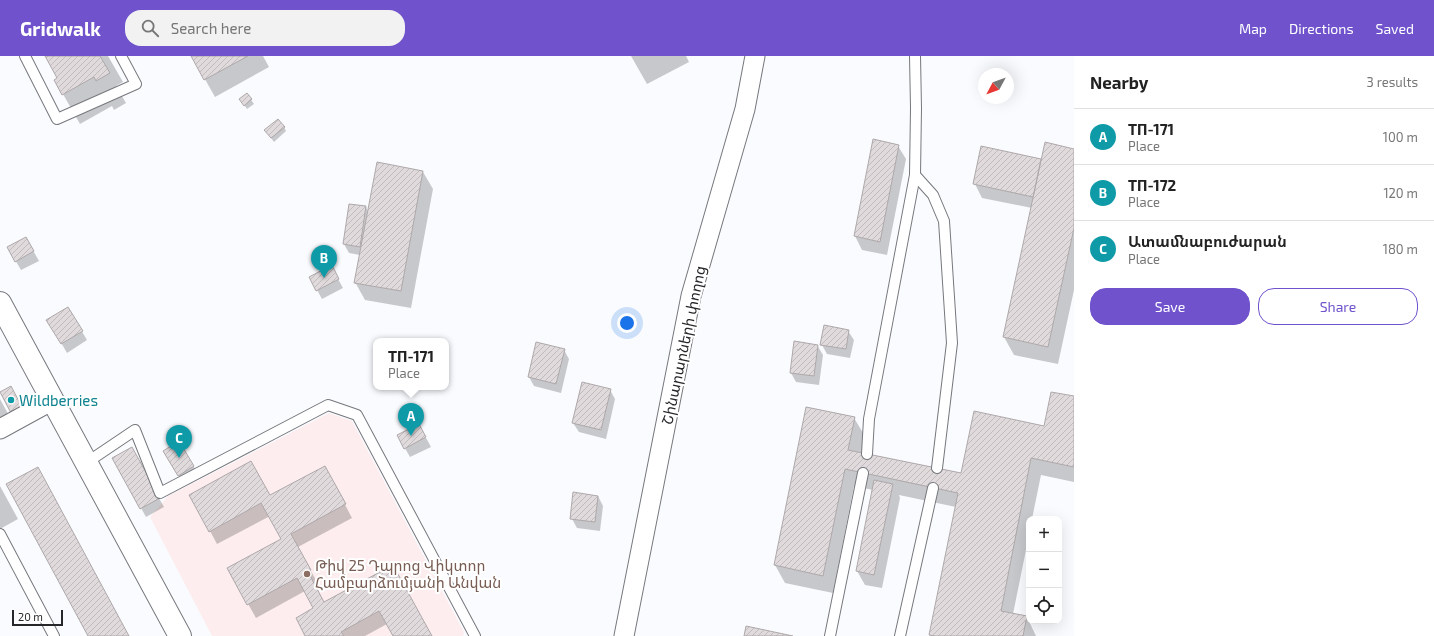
<!DOCTYPE html>
<html lang="en">
<head>
<meta charset="utf-8">
<style>
	body { margin:0; font-family:"Exo 2","Noto Sans Armenian",sans-serif; background:#f2f2f2; color:#222 }
	.controls { position:absolute; right:12px; bottom:12px; display:grid; overflow:hidden; border-radius:8px; box-shadow:0 4px 16px #0002 }
	.controls button { width:36px; height:36px; display:grid; place-items:center; padding:0; border:0; border-bottom:1px solid #e0e0e0; background:#fff; color:#222; font:20px sans-serif }
	.compass { position:absolute; left:978px; top:12px; width:36px; height:36px; border-radius:50%; background:#fff; box-shadow:0 4px 16px #0002; rotate:229deg }
	.scale { position:absolute; left:12px; bottom:10px; width:51px; box-sizing:border-box; padding-left:4px; border:2px solid #262729; border-top:0; font-size:11px; line-height:14px; white-space:nowrap; color:#262729; -webkit-text-stroke:3px #fff; paint-order:stroke }
	.you { position:absolute; left:627px; top:267px; width:14px; height:14px; margin:-10px; border:3px solid #fff; border-radius:50%; background:#1a73e8; box-shadow:0 0 0 6px #1a73e833 }
	.badge { display:grid; place-items:center; width:26px; height:26px; border-radius:50%; background:#6f52cc; color:#fff; font-size:13px; font-weight:700 }
	.pin { position:absolute; translate:-50% -33px; filter:drop-shadow(0 1px 2px #0008) }
	.pin::after { content:''; position:absolute; top:21px; width:14px; height:12px; background:inherit; clip-path:polygon(0 0,100% 0,50% 100%) }
	.popup { position:absolute; left:373px; top:282px; width:76px; height:52px; box-sizing:border-box; display:grid; place-content:center; border-radius:8px; background:#fff; filter:drop-shadow(0 1px 3px #0005); font-size:13px; white-space:nowrap; color:#767676 }
	.popup b { font-size:15px; color:#222 }
	.popup::after { content:''; position:absolute; left:50%; top:100%; margin-left:-8px; border:8px solid transparent; border-top-color:#fff }
	.list { margin:0; padding:0; list-style:none }
	h2 { display:flex; justify-content:space-between; align-items:center; height:52px; margin:0; padding:0 16px; font-size:17px }
	h2 small { font-size:13px; font-weight:400; color:#767676 }
	.list li { display:grid; grid-template-columns:26px 1fr auto; gap:12px; align-items:center; box-sizing:border-box; height:56px; padding:0 16px; border-top:1px solid #e0e0e0 }
	.list b { display:block; font-size:15px; white-space:nowrap }
	.list p { margin:0; font-size:13px; white-space:nowrap; color:#767676 }
	.list em { font-size:13px; font-style:normal; color:#767676 }
	.actions { display:flex; gap:8px; padding:12px 16px }
	.actions a { flex:1; padding:9px 0; border:1px solid #6f52cc; border-radius:16px; text-align:center; font-size:14px; color:#6f52cc }
	.actions .main { background:#6f52cc; color:#fff }
	.icon { flex:none; width:22px; height:22px; fill:none; stroke:currentColor; stroke-width:2; stroke-linecap:round; stroke-linejoin:round }
	.map { position:relative; flex:none; width:1074px; height:580px; overflow:hidden }
	header { display:flex; align-items:center; gap:24px; box-sizing:border-box; height:56px; padding:0 20px; background:#6f52cc; color:#fff }
	header strong { font-size:19px }
	nav { display:flex; gap:22px; margin-inline-start:auto; font-size:14px }
	.search { width:280px; height:36px; background:#f2f2f2; display:flex; align-items:center; gap:10px; box-sizing:border-box; padding:0 14px; border-radius:16px; color:#767676; font-size:15px }
	main { display:flex }
	aside { flex:1; background:#fff }
	.map>svg:first-child { display:block }
</style>
</head>
<body>
<header>
<strong>Gridwalk</strong>
<div class="search"><svg class="icon" aria-label="search" viewBox="0 0 24 24"><circle cx="10" cy="10" r="6"/><path d="M15 15l6 6"/></svg>Search here</div>
<nav><a>Map</a><a>Directions</a><a>Saved</a></nav>
</header>
<main>
<div class="map">
<svg width="1074" height="580" viewBox="0 0 1074 580">
	<defs>
		<pattern id="building-hatch" width="6" height="6" patternUnits="userSpaceOnUse"><rect width="6" height="6" fill="#e0dadc"/><path d="M-1 1l2-2M0 6l6-6M5 7l2-2" fill="none" stroke="#c0bbbd"/></pattern>
	</defs>
	<rect width="100%" height="100%" fill="#f9fbfe"/>
	<polygon fill="#fdedee" points="329,357 352,365 464,576 463,580 212,580 150,461 168,440"/>
	<g fill="#0003">
		<polygon points="46,0 108,0 123,26 116,30 126,47 114,54 112,50 80,68 55,24 59,22"/>
		<polygon points="192,0 263,0 269,11 215,41"/>
		<polygon points="631,0 686,0 689,6 647,28"/>
		<polygon points="247,38 254,48 247,53 243,47"/>
		<polygon points="284,71 286,75 274,86 268,78"/>
		<polygon points="898,90 906,103 887,199 862,194 855,180"/>
		<polygon points="1074,94 1074,234 1058,308 1014,299 1004,281 1032,152 982,142 975,128 1040,104 1042,106"/>
		<polygon points="423,116 433,133 411,252 365,244 355,226 360,199 349,197 344,188 366,151 368,156"/>
		<polygon points="26,182 39,205 21,214 8,192"/>
		<polygon points="331,210 343,232 322,243 317,234"/>
		<polygon points="68,252 87,284 67,297 48,264"/>
		<polygon points="848,275 854,284 850,302 827,298 822,289"/>
		<polygon points="817,289 823,299 819,329 796,326 791,317"/>
		<polygon points="564,294 569,303 561,337 534,330 529,321"/>
		<polygon points="610,334 615,343 606,383 579,376 573,367"/>
		<polygon points="1074,341 1074,426 1041,419 1032,463 1029,463 1029,479 1013,558 1027,561 1036,580 931,580 930,579 956,451 899,439 900,442 882,532 865,529 857,515 873,434 854,430 833,537 785,527 775,509 806,352 854,362 865,380 861,397 962,418 1045,371"/>
		<polygon points="0,343 12,365 0,372"/>
		<polygon points="419,369 431,391 410,401 398,380"/>
		<polygon points="179,387 199,419 184,428 165,395"/>
		<polygon points="136,401 164,451 146,461 141,452"/>
		<polygon points="332,424 352,462 298,491 318,528 314,530 324,547 393,510 431,580 394,580 387,568 365,580 307,580 315,553 305,535 256,562 228,512 282,483 270,460 217,488 210,475 270,441"/>
		<polygon points="0,430 18,463 0,473"/>
		<polygon points="598,440 603,450 600,475 577,472 572,463"/>
	</g>
	<g fill="url(#building-hatch)" stroke="#aea8aa">
		<polygon points="45,0 100,0 110,17 96,25 94,21 62,39 54,24 57,22"/>
		<polygon points="191,0 248,0 204,24"/>
		<polygon points="247,37 252,43 244,50 239,43"/>
		<polygon points="278,63 285,71 271,82 264,74"/>
		<polygon points="873,83 899,89 880,186 854,180"/>
		<polygon points="1045,86 1074,93 1074,172 1048,291 1003,281"/>
		<polygon points="981,90 1041,103 1033,141 973,128"/>
		<polygon points="377,106 423,115 401,235 354,227"/>
		<polygon points="349,148 366,150 360,191 343,188"/>
		<polygon points="26,181 34,195 15,206 7,191"/>
		<polygon points="332,209 339,223 316,235 309,221"/>
		<polygon points="68,251 83,275 61,288 46,264"/>
		<polygon points="824,269 849,274 846,293 820,289"/>
		<polygon points="794,285 818,289 814,320 790,317"/>
		<polygon points="536,286 565,293 556,328 528,321"/>
		<polygon points="582,326 611,333 601,374 572,367"/>
		<polygon points="11,330 22,351 11,357 0,336"/>
		<polygon points="1051,336 1074,340 1074,411 1031,402 1001,555 1027,560 1023,580 935,580 929,579 958,437 845,413 823,520 774,509 806,351 855,361 848,394 961,417 974,355 1044,370"/>
		<polygon points="419,368 426,381 404,393 397,379"/>
		<polygon points="179,385 194,410 178,420 163,395"/>
		<polygon points="132,391 160,442 140,453 112,402"/>
		<polygon points="251,405 270,439 325,410 346,448 291,478 311,514 308,516 324,546 393,509 432,580 393,580 379,555 341,576 344,580 305,580 296,562 313,552 297,522 247,549 227,512 281,483 261,447 209,476 189,439"/>
		<polygon points="38,411 129,580 88,580 6,428"/>
		<polygon points="874,424 893,428 874,519 856,515"/>
		<polygon points="573,436 598,440 595,466 570,463"/>
		<polygon points="746,570 793,580 744,580"/>
	</g>
	<g fill="none" stroke-linecap="round" stroke-linejoin="round">
		<defs>
			<g id="service">
				<polyline points="25,0 57,63 136,28 121,0"/>
				<polyline points="915,119 933,139 944,165 952,287 937,412"/>
				<polyline points="867,398 869,363 915,119 916,52 915,0"/>
				<polyline points="86,407 135,374 160,437 328,349 357,359 475,580"/>
				<polyline points="0,478 54,580"/>
				<polyline points="830,580 863,417"/>
				<polyline points="900,580 933,432"/>
			</g>
			<g id="minor">
				<polyline points="0,373 53,344"/>
				<polyline points="624,580 691,240 745,53 755,0"/>
			</g>
			<polyline id="tertiary" points="0,247 180,580"/>
		</defs>
		<use href="#service" stroke="#76787d" stroke-width="12"/>
		<use href="#minor" stroke="#76787d" stroke-width="21"/>
		<use href="#tertiary" stroke="#76787d" stroke-width="24"/>
		<use href="#service" stroke="#fff" stroke-width="10"/>
		<use href="#minor" stroke="#fff" stroke-width="19"/>
		<use href="#tertiary" stroke="#fff" stroke-width="22"/>
	</g>
	<circle fill="#0f9aa8" stroke="#fff" stroke-width="1.5" cx="11" cy="344" r="4"/>
	<circle fill="#8d6e63" stroke="#fff" stroke-width="1.5" cx="307" cy="518" r="4"/>
	<g text-anchor="middle" dominant-baseline="central" stroke-width="4" stroke-linejoin="round" paint-order="stroke">
		<g font-size="15" fill="#262729" stroke="#fff">
			<text transform="translate(683 289) rotate(-78)">Շինարարների փողոց</text>
		</g>
		<g font-size="15" fill="#0d838f" stroke="#fff" text-anchor="start">
			<text x="19" y="344">Wildberries</text>
		</g>
		<g font-size="15" fill="#785e54" stroke="#fff" text-anchor="start">
			<text x="315" y="509">Թիվ 25 Դպրոց Վիկտոր<tspan x="315" dy="17">Համբարձումյանի Անվան</tspan></text>
		</g>
	</g>
</svg>
<div class="controls">
<button>+</button>
<button>−</button>
<button><svg class="icon" aria-label="locate" viewBox="0 0 24 24"><circle cx="12" cy="12" r="6"/><path d="M12 2v4M12 18v4M2 12h4M18 12h4"/></svg></button>
</div>
<svg class="compass" viewBox="-18 -18 36 36"><path d="M0-13l5 13h-10z" fill="#e53935"/><path d="M0 13l5-13h-10z" fill="#767676"/></svg>
<div class="scale">20 m</div>
<div class="you"></div>
<div class="pin badge" style="left:411px;top:380px;background:#0f9aa8">A</div>
<div class="popup"><b>ТП-171</b>Place</div>
<div class="pin badge" style="left:324px;top:222px;background:#0f9aa8">B</div>
<div class="pin badge" style="left:179px;top:402px;background:#0f9aa8">C</div>
</div>
<aside>
<h2>Nearby<small>3 results</small></h2>
<ul class="list">
<li><span class="badge" style="background:#0f9aa8">A</span><div><b>ТП-171</b><p>Place</p></div><em>100 m</em></li>
<li><span class="badge" style="background:#0f9aa8">B</span><div><b>ТП-172</b><p>Place</p></div><em>120 m</em></li>
<li><span class="badge" style="background:#0f9aa8">C</span><div><b>Ատամնաբուժարան</b><p>Place</p></div><em>180 m</em></li>
</ul>
<div class="actions"><a class="main">Save</a><a>Share</a></div>
</aside>
</main>
</body>
</html>
